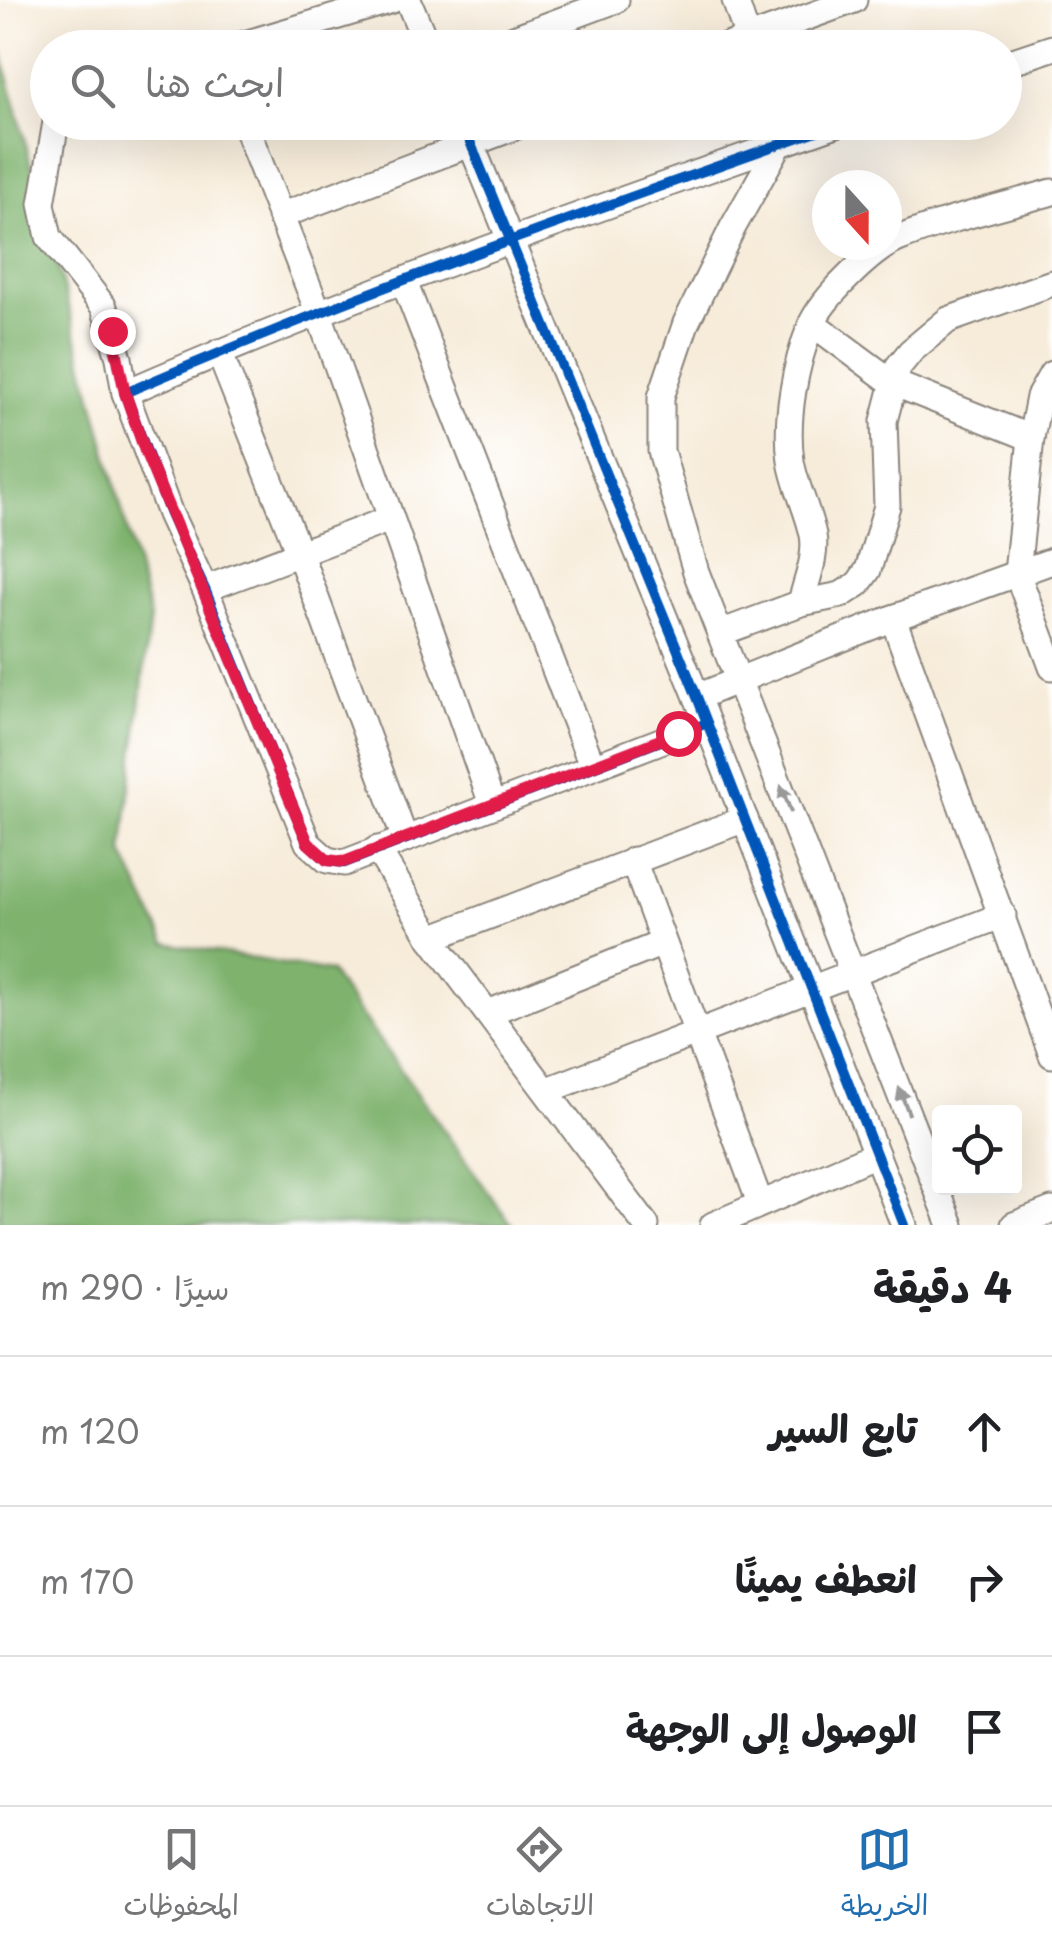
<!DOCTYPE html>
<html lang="ar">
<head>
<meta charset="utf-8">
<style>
	body { margin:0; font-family:"Playpen Sans","Playpen Sans Arabic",sans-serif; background:#f6f6f6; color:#202124; direction:rtl }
	.controls { position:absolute; right:30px; bottom:30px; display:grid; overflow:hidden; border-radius:10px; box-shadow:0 10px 40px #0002 }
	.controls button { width:90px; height:90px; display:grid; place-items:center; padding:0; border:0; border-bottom:2px solid #e0e0e0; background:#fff; color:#202124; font:50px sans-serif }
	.compass { position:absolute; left:812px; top:170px; width:90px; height:90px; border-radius:50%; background:#fff; box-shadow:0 10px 40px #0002; rotate:159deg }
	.stop { position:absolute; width:30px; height:30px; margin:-22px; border:8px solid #e11d48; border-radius:50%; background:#fff }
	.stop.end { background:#e11d48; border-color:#fff; box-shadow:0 2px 10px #0008 }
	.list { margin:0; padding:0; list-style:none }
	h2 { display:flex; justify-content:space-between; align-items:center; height:130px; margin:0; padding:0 40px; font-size:42px }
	h2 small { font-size:32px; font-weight:400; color:#757577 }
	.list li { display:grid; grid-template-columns:65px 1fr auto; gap:30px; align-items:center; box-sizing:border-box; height:150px; padding:0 40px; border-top:2px solid #e0e0e0 }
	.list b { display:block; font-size:38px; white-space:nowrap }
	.list em { font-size:32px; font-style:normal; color:#757577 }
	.icon { flex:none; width:55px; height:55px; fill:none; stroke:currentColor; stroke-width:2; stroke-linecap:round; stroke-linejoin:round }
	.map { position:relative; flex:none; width:1052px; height:1225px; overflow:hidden; direction:ltr }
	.search { position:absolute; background:#fff; box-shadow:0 10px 40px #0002; left:30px; right:30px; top:30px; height:110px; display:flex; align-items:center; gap:25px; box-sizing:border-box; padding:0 35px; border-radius:55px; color:#757577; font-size:38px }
	.sheet { height:580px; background:#fff }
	nav { display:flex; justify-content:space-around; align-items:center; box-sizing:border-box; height:140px; border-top:2px solid #e0e0e0; background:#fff; font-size:28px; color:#757577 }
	nav a { display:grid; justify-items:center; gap:5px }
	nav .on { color:#1f6fb2 }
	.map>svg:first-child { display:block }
</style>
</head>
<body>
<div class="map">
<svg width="1052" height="1225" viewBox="0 0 1052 1225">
	<rect width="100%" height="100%" fill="#fff"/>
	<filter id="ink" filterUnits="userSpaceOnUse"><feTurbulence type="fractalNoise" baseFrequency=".01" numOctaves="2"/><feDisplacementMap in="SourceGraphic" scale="20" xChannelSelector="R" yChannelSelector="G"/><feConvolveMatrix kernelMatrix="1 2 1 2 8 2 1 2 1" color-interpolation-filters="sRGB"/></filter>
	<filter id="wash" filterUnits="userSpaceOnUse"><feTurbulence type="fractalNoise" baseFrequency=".0048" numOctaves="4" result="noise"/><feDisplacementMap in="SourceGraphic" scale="40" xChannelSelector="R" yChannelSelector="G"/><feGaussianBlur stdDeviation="2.25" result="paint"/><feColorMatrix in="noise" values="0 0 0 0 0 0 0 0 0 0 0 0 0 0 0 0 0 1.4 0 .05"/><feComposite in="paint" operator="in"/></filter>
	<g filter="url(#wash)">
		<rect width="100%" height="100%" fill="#f7ecda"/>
		<polygon fill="#7eb26d" stroke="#4d6744" stroke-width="2.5" points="0,46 150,617 123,853 166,943 330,972 512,1225 0,1225"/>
	</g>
	<g filter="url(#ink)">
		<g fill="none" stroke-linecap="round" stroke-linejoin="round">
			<defs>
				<g id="street">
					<polyline points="408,0 428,48"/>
					<polyline points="735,0 751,48"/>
					<polyline points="231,48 392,0"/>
					<polyline points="487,48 616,0"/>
					<polyline points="722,48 854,0"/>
					<polyline points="1004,64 1052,48"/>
					<polyline points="56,122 42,204 49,237 104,307 119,358 125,393"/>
					<polyline points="244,122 319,314 492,804"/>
					<polyline points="462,122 697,697 904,1225"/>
					<polyline points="773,122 779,145 733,227 686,323 661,397 661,451 696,572 951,1225"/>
					<polyline points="280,216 528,122"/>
					<polyline points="404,282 592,765"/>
					<polyline points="812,323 893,383 1031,438"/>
					<polyline points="219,352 300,555 405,839"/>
					<polyline points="1052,374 1039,397 1031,438 1017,573 1052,667"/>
					<polyline points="205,589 390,519"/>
					<path d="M801,603C806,581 817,557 813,535C808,510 795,486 791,461C785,418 795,365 811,325C822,299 871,250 898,239C947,219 1001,207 1052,192"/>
					<polyline points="893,618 1052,1055"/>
					<polyline points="720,633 801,603 841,595 858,584 868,570 887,506 884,421 898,367 911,351 948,320 1052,283"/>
					<polyline points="697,697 893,618 1052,561"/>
					<path d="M707,723L344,863L327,860L308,843L205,589L170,514L125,393C359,291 602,207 842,122"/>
					<polyline points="377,849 431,938 646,1225"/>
					<polyline points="633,860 760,1203"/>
					<polyline points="431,938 745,819"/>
					<polyline points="488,1013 663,943"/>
					<polyline points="548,1090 1003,915"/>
					<polyline points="713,1225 876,1154"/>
					<polyline points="1014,1225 1052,1210"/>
				</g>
			</defs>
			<use href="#street" stroke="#8a847b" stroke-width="29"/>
			<use href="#street" stroke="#fff" stroke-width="25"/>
			<defs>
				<g id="cycleway">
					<polyline points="462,122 697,697 904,1225"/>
					<path d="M707,723L344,863L327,860L308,843L205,589L170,514L125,393C359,291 602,207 842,122"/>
				</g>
			</defs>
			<use href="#cycleway" stroke="#fff" stroke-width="16"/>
			<use href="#cycleway" stroke="#0057b8" stroke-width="10"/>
		</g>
		<defs><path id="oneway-solid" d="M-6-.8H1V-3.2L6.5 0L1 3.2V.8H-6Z" transform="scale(2.5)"/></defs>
		<g fill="#999">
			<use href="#oneway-solid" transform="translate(786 799) rotate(-111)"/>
			<use href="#oneway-solid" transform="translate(904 1101) rotate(-111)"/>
		</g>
	</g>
	<g fill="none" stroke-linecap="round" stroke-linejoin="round" filter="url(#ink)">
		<polyline stroke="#e11d48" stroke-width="12" points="112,331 125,393 145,451 308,843 327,860 344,862 678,733"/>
	</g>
</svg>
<div class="controls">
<button><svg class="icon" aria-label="locate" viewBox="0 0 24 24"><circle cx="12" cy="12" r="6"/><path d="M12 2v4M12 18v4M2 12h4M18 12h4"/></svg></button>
</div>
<svg class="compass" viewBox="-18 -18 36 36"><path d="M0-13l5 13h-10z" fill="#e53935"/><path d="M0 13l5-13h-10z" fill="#757577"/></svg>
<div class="stop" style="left:678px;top:733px"></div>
<div class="stop end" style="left:112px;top:331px"></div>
<div class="search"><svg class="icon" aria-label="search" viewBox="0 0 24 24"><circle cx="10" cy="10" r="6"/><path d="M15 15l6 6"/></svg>ابحث هنا</div>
</div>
<section class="sheet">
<h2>4 دقيقة<small>سيرًا · 290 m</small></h2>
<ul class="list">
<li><svg class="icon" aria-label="ahead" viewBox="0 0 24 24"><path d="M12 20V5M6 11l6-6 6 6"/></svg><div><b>تابع السير</b></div><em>120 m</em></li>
<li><svg class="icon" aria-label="right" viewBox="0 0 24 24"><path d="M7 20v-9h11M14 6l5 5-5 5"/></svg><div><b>انعطف يمينًا</b></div><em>170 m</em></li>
<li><svg class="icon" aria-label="arrive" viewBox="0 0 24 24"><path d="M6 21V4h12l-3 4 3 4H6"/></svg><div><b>الوصول إلى الوجهة</b></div></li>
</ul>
</section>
<nav>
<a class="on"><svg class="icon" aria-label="map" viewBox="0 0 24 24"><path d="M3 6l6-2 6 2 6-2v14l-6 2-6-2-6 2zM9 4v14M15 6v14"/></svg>الخريطة</a>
<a><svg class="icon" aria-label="directions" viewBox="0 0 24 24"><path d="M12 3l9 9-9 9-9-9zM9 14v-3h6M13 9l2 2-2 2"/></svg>الاتجاهات</a>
<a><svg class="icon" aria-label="saved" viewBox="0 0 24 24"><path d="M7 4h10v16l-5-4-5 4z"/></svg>المحفوظات</a>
</nav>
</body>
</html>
